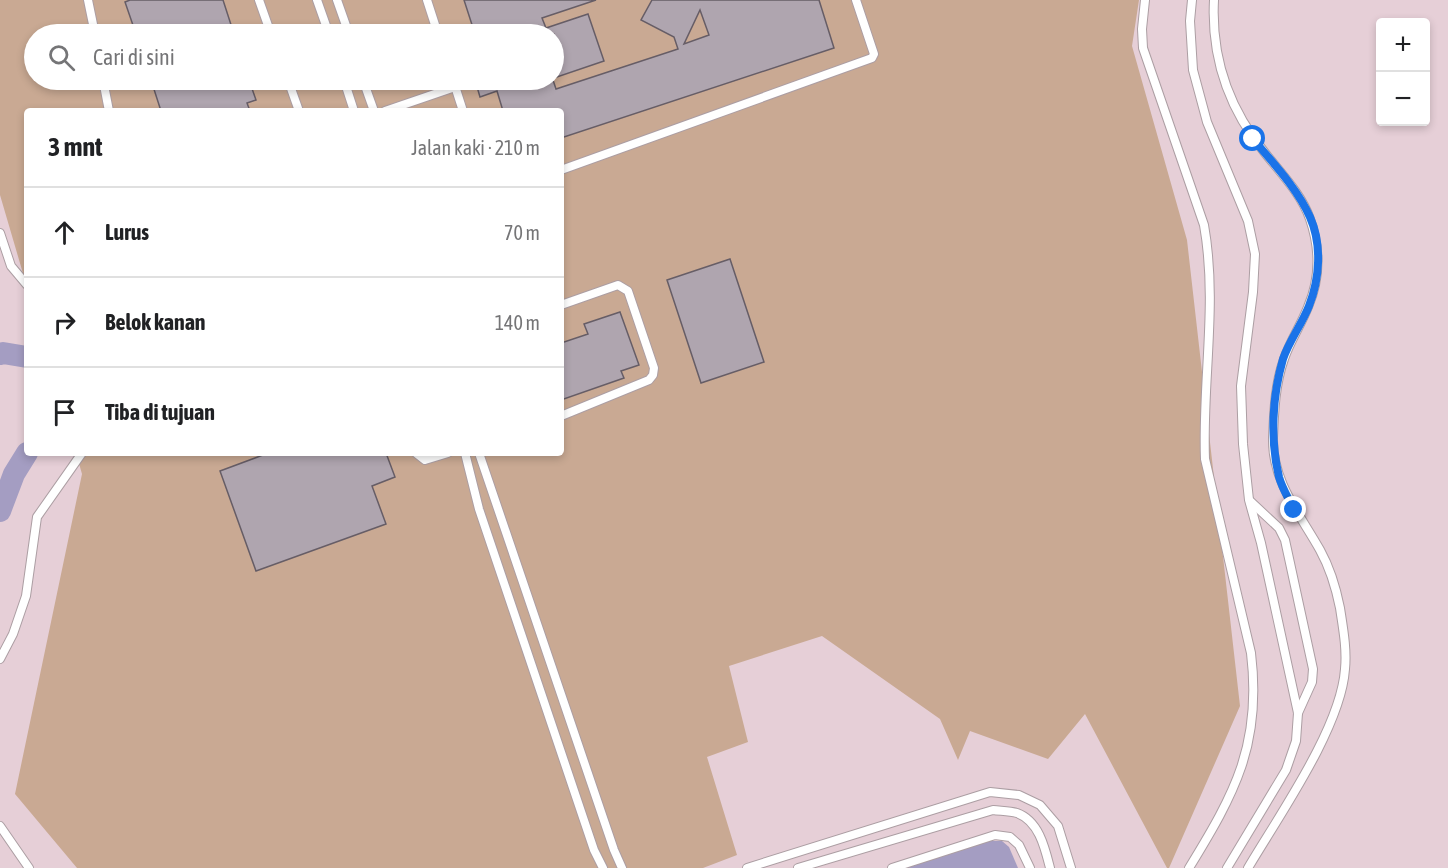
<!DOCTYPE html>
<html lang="id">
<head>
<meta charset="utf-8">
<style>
	body { margin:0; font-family:"Asap Condensed",sans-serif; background:#f2f2f2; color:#202124 }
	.controls { position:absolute; right:18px; top:18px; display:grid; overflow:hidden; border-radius:6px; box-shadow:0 3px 9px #0003 }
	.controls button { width:54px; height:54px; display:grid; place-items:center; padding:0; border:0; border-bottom:2px solid #e0e0e0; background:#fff; color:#202124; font:30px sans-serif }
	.stop { position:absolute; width:18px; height:18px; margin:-14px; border:4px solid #1a73e8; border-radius:50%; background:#fff }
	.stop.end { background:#1a73e8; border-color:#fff; box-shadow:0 2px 6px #0008 }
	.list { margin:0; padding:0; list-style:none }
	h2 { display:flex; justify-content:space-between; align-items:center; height:78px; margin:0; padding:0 24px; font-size:26px }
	h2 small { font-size:20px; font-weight:400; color:#757577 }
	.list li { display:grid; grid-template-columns:39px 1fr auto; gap:18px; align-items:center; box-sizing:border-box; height:90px; padding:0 24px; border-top:2px solid #e0e0e0 }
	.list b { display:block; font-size:22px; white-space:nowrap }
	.list em { font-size:20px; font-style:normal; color:#757577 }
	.icon { flex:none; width:33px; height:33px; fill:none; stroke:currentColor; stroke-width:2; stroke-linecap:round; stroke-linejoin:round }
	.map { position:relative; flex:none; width:1448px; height:868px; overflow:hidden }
	.search { position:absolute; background:#fff; box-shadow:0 3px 9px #0003; left:24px; top:24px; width:540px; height:66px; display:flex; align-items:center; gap:15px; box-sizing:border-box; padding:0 21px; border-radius:33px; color:#757577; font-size:22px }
	.panel { position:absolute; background:#fff; box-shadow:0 3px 9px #0003; left:24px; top:108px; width:540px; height:348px; border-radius:6px }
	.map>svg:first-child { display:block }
</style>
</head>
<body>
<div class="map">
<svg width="1448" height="868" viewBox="0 0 1448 868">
	<rect width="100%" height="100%" fill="#eddee3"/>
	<path fill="#e6cfd7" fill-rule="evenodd" d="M0,0H1448V868H0ZM1380,22H1426V122H1380ZM34,34H554V80H34ZM27,111H561V453H27Z"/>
	<path fill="#c9a993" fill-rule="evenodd" d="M0,0H1139L1132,46L1187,240L1240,706L1169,868H1167L1085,714L1048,759L970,731L958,760L940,719L822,636L729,666L748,742L707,757L737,855L703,868H77L15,794L82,474L76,453H561V111H27V287L0,195ZM34,34H554V80H34Z"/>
	<polygon fill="#a49dc2" points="990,841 1002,841 1009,847 1018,868 902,868"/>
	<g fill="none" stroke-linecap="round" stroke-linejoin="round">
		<g stroke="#a49dc2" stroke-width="22">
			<polyline points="0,354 3,353 27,357"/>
			<polyline points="0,511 14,474 27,453"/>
		</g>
	</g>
	<g fill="#afa5af" stroke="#665d66" stroke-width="1.5" fill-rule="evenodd">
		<polygon points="130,0 223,0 234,34 136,34 125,2"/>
		<polygon points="464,0 596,0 542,18 546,28 588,14 604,61 554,78 554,34 475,34"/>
		<path d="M652,0H819L834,48L561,138V111H503L497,91L480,97L475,80H553L556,89L678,49L674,37L641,20ZM700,10L709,35L684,44Z"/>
		<polygon points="151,80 249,80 256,100 247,103 250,111 161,111"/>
		<polygon points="730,259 764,362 701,383 667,280"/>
		<polygon points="620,312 639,365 621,371 624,378 561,400 561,343 588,334 584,324"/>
		<polygon points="263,453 301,453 302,455 307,453 386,453 395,477 372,486 386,524 256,571 220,471 263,455"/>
	</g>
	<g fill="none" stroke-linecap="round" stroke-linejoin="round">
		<defs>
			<g id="service">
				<polyline points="88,0 95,34"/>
				<polyline points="259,0 271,34"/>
				<polyline points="317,0 329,34"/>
				<polyline points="337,0 349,34"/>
				<polyline points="427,0 438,34"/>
				<path d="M1145,0L1142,29L1143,48L1204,225C1218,304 1202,380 1205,459L1251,653C1262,744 1235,793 1189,868"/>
				<polyline points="1192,0 1190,21 1193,70 1207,122 1248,221 1255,254 1253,292 1241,386 1243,444 1249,500 1261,543 1298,713 1296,741 1286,770 1227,868"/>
				<path d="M1214,0C1211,57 1229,109 1265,153C1281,173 1302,195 1310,219C1320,248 1320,279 1308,307C1301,325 1290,341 1284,359C1275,384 1274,412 1273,438C1272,482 1300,514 1320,550C1330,568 1336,588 1340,608C1343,628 1347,649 1345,669C1341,728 1278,817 1248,868"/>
				<polyline points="103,80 109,111"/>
				<polyline points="288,80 299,111"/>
				<polyline points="344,80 354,111"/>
				<polyline points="363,80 374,111"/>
				<polyline points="453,80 463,111"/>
				<polyline points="385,111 455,87"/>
				<polyline points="561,170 872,58 874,54 856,0"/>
				<polyline points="0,233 11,266 27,285"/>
				<polyline points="561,305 618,285 628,291 654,368 653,375 649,380 561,416"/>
				<polyline points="416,453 425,460 448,453"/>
				<polyline points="465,453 479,509 594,850 603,868"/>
				<polyline points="479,453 614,850 622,868"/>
				<polyline points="1250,501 1279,528 1285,540 1313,669 1312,682 1298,713"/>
				<polyline points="0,659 13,634 26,596 37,517 82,453"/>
				<polyline points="0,826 29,868"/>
				<polyline points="747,868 990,792 1019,795 1040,805 1058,826 1071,868"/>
				<path d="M798,868L993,810C1000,811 1009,811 1017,813C1039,821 1045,848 1050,868"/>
				<polyline points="892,868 995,835 1010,837 1019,845 1030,868"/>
			</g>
		</defs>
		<use href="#service" stroke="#ac9ea3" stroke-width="10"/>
		<use href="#service" stroke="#fff" stroke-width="8"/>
	</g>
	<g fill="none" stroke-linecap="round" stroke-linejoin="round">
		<path stroke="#1a73e8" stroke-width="8" d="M1253,139C1273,163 1297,188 1310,217C1322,244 1320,278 1309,306C1302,324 1289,341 1283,359C1272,397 1270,439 1279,477C1282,488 1289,499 1294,510"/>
	</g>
</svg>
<div class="controls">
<button>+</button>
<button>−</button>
</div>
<div class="stop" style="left:1253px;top:139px"></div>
<div class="stop end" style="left:1294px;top:510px"></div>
<div class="search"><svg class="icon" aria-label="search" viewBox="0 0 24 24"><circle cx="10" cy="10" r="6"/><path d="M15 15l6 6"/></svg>Cari di sini</div>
<section class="panel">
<h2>3 mnt<small>Jalan kaki · 210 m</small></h2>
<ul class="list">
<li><svg class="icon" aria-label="ahead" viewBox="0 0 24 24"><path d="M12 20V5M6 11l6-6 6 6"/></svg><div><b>Lurus</b></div><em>70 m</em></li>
<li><svg class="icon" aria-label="right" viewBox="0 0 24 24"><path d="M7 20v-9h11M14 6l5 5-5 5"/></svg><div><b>Belok kanan</b></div><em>140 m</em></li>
<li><svg class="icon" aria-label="arrive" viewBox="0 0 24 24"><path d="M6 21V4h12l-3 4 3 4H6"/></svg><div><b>Tiba di tujuan</b></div></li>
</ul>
</section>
</div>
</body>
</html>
